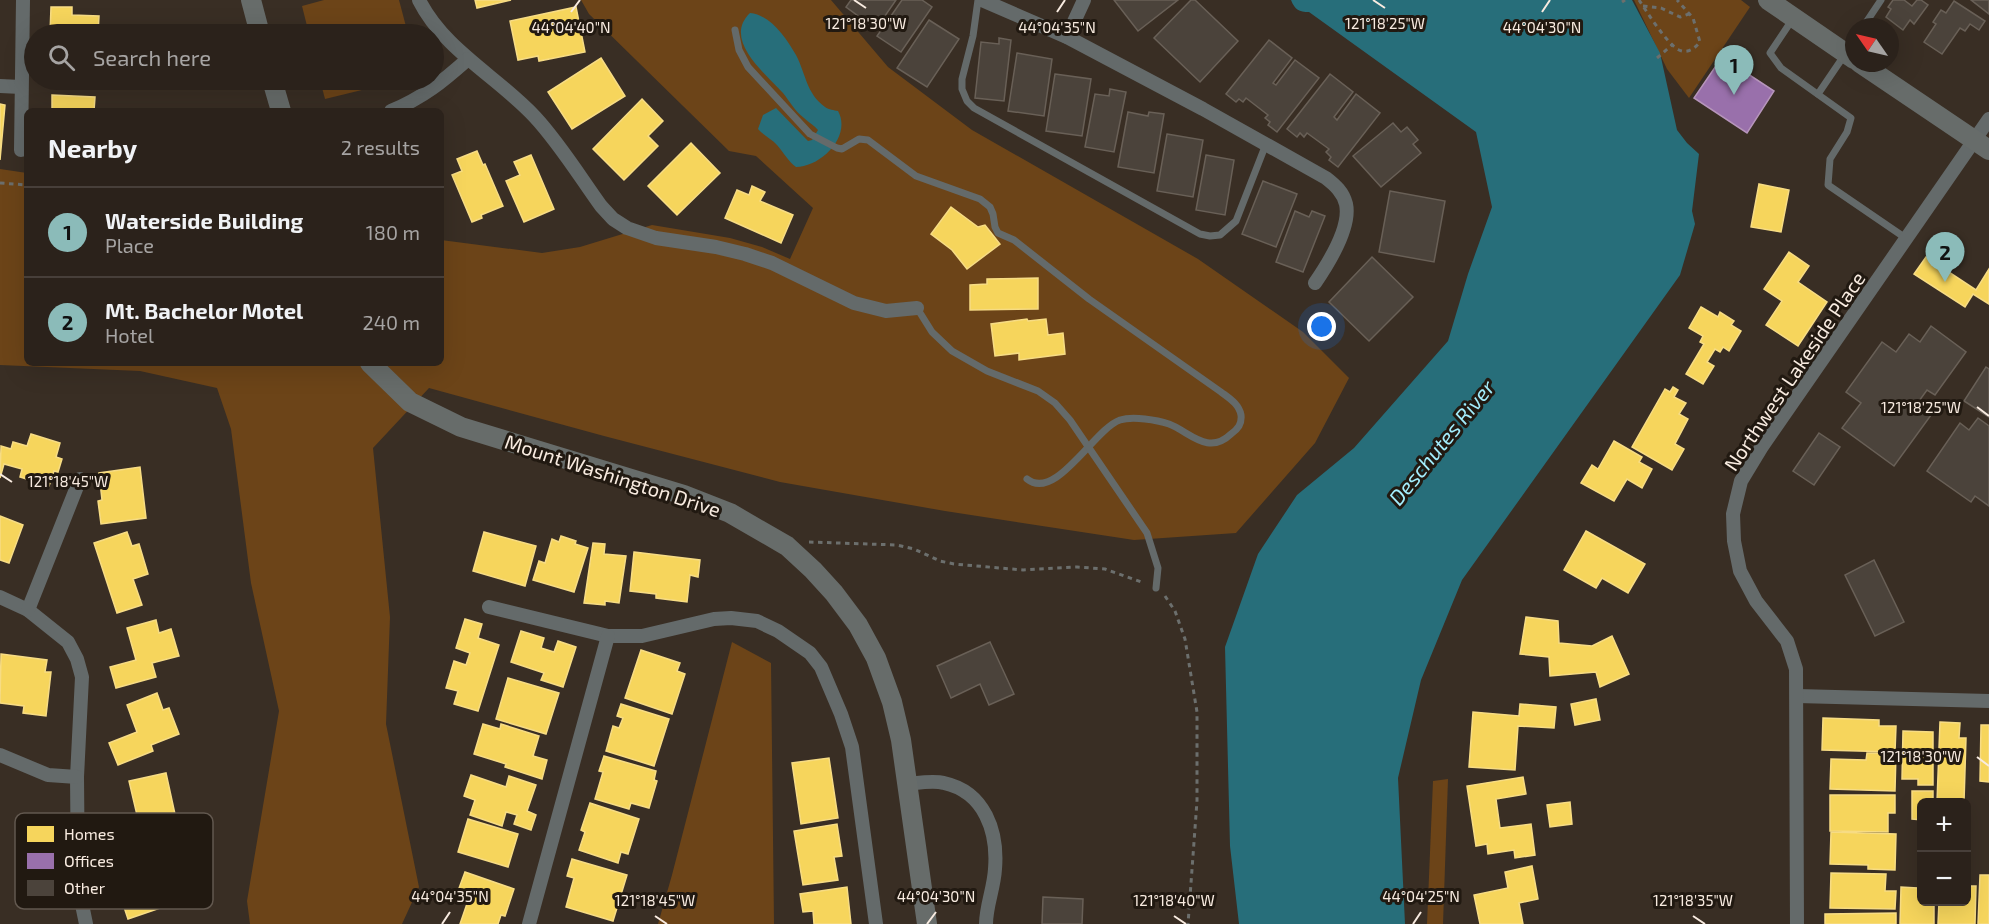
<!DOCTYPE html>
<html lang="en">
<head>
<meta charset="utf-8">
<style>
	body { margin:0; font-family:"Exo 2",sans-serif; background:#372f28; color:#f1f3f6 }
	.controls { position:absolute; right:18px; bottom:18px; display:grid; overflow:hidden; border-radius:9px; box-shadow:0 6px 24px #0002 }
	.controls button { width:54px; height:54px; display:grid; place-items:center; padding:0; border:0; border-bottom:2px solid #473f3a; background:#2b221b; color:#f1f3f6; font:30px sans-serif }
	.compass { position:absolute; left:1845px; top:18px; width:54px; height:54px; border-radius:50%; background:#2b221b; box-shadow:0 6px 24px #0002; rotate:304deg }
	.you { position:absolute; left:1322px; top:327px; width:21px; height:21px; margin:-15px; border:4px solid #fff; border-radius:50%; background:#1a73e8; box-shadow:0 0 0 9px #1a73e833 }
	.badge { display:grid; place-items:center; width:39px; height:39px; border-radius:50%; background:#8bbbb9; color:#111; font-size:20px; font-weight:700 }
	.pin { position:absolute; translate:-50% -50px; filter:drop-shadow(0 2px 3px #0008) }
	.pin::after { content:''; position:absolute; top:32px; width:21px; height:18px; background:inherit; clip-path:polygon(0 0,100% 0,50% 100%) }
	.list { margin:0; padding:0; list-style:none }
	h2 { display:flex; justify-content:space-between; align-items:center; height:78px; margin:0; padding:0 24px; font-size:26px }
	h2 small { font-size:20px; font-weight:400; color:#a6a4a3 }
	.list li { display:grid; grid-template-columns:39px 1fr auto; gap:18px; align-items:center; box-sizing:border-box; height:90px; padding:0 24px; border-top:2px solid #473f3a }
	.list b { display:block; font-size:22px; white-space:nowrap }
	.list p { margin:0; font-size:20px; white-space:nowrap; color:#a6a4a3 }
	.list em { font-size:20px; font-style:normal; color:#a6a4a3 }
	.icon { flex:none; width:33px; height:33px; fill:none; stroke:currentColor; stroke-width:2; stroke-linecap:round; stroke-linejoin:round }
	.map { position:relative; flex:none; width:1989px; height:924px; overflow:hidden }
	.search { position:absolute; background:#2b221b; box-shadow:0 6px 24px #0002; left:24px; top:24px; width:420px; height:66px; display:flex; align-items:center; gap:15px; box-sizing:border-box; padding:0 21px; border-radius:33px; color:#a6a4a3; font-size:22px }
	.panel { position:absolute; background:#2b221b; box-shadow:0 6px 24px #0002; left:24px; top:108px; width:420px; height:258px; border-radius:9px }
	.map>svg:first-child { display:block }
</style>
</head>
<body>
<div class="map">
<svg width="1989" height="924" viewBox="0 0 1989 924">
	<rect width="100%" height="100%" fill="#392e24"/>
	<g fill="#6c4418">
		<polygon points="324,0 399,0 408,34 309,34 302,6"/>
		<polygon points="581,0 831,0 888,67 972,130 1198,259 1303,332 1349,378 1315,443 1236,533 1134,540 945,511 780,482 604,436 429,388 373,448 390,617 386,724 419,887 402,924 250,924 247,901 279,711 251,583 231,429 217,388 140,371 0,365 0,169 27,173 27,363 441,363 441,240 542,253 580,247 652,225 730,238 762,247 790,259 813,208 756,156 729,151 589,14"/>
		<polygon points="1634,0 1741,0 1750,7 1689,98 1667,69"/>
		<polygon points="320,80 403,80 325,99"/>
		<polygon points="732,642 771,663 774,924 658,924 672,875"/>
		<polygon points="1448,779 1443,924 1427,924 1433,781"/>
	</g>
	<g fill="#276e7a">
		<path d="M1291,0H1632L1660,53L1677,130L1687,143L1699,154L1692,211L1695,224L1680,275L1462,580L1421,680L1398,778L1405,924H1239L1230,846L1225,647L1258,554L1297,495L1354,448L1448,341L1468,274L1492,207L1476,132L1309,12C1299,12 1295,10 1291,0Z"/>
		<path d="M750,13C771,15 786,38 796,55C806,74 806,93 825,107C829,110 834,110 838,111C852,136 821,167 796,167C788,161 784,153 777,145C772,139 764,136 758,129L763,115L776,108L808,141L812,140L818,130C814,125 809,123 804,118C795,111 790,102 783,93C766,74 722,40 750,13Z"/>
	</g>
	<g fill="#f6d55c" stroke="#f7dc84" stroke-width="1.5">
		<polygon points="475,0 511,0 477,8"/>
		<polygon points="51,7 72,7 72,15 99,16 98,34 50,34"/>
		<polygon points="576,7 585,52 539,61 538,56 518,60 510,21"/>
		<polygon points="601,58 625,96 572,129 548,92"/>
		<polygon points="48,80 98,80 98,86 48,81"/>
		<polygon points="52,95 95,97 94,111 52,111"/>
		<polygon points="642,99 663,121 648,136 658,146 624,180 593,149"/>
		<polygon points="0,104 5,105 0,160"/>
		<polygon points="691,143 720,173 677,215 648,186"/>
		<polygon points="477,151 483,165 485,164 503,206 481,215 482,218 472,222 452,175 462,171 457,159"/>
		<polygon points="531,155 554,209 524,222 506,181 520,175 514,162"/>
		<polygon points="1759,184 1789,190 1781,232 1751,227"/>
		<polygon points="752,186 765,192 760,201 793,215 781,243 725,218 737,190 749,195"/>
		<polygon points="951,207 978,227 985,225 1000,244 967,269 952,250 931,234"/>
		<polygon points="1789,252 1809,266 1798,282 1827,302 1798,346 1766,325 1782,301 1764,289"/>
		<polygon points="1926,257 1976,290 1989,269 1989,304 1973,294 1965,307 1914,274"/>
		<polygon points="1038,278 1038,309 970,310 970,285 987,284 987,279"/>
		<polygon points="1701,307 1718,317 1720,312 1734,321 1731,325 1741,331 1729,351 1723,347 1720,352 1715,349 1707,362 1714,366 1703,384 1686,374 1704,344 1700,342 1703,336 1689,328"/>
		<polygon points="1027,319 1028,321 1046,319 1048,335 1063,333 1065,354 1019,360 1019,353 995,356 991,324"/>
		<polygon points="1673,387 1678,390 1674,397 1686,403 1679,414 1688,419 1675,444 1684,449 1672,470 1632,447 1665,389 1670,392"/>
		<polygon points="31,434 60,443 56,457 62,459 58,472 54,471 49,486 20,477 22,469 4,464 0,478 1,446 11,449 13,442 27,446"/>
		<polygon points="1614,441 1642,457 1639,462 1652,469 1642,488 1627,479 1614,501 1581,483 1592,465 1598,469"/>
		<polygon points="140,467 146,518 101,524 98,501 102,500 99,473"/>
		<polygon points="0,516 23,525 9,563 0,560"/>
		<polygon points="1586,531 1645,564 1628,593 1602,578 1596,588 1564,570"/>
		<polygon points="127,532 132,546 139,544 148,574 133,579 142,605 117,613 94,543"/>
		<polygon points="484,532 536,546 525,586 473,571"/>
		<polygon points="561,536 576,541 575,544 588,548 574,592 533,580 539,561 545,563 552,539 559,542"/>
		<polygon points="593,543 605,544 604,554 626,556 619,603 605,601 605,605 584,603"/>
		<polygon points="634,552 700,560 698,577 690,575 687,602 656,598 656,594 630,591"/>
		<polygon points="1526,617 1558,621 1559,643 1592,646 1612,636 1629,674 1600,687 1596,672 1550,676 1549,657 1520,654"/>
		<polygon points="465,619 482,624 478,638 499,645 478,711 454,704 458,691 446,688 454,661 466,665 470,653 456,648"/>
		<polygon points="156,620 159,633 171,629 179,656 152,663 156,677 116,688 110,667 136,660 127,628"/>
		<polygon points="521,631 544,638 541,648 554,652 558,641 576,647 563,687 541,680 544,673 511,662"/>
		<polygon points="641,650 680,663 677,671 685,674 672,714 625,698"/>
		<polygon points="1,654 47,660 45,672 51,672 46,716 23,713 24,706 0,703"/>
		<polygon points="508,678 559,693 546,734 496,719"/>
		<polygon points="157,693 163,710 169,708 179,734 151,745 153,751 118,765 109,743 137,732 127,705"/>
		<polygon points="1596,699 1600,720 1575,725 1571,704"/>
		<polygon points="621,704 669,719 654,766 606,751 613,726 619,728 623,718 617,716"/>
		<polygon points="1520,704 1556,707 1554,728 1518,726 1515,770 1469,767 1473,712 1519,716"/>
		<polygon points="1823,718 1879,720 1879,726 1896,726 1895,752 1822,750"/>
		<polygon points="1940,722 1960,723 1959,738 1966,738 1964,802 1937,802"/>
		<polygon points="483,724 500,729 501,724 539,736 533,756 547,760 542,779 505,767 506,764 474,754"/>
		<polygon points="1981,725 1989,725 1989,782 1980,781"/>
		<polygon points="1903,731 1933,732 1933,785 1918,785 1918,779 1902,779"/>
		<polygon points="1867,753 1896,753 1895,791 1830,789 1831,759 1866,760"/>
		<polygon points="604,756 656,771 654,780 657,781 649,808 631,803 629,809 595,799 603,772 599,771"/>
		<polygon points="829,758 838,818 801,824 792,763"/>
		<polygon points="166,773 178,828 121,841 116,820 137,815 129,781"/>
		<polygon points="471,775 506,787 509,776 536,785 527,811 536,815 531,830 514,824 517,815 506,812 502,826 470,815 475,800 464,796"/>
		<polygon points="1523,777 1526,794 1496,799 1500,828 1531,824 1535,855 1515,858 1514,850 1488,854 1487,844 1476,846 1467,786"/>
		<polygon points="1912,791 1933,791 1933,802 1922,802 1922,820 1912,819"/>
		<polygon points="1830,795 1895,795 1895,813 1888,813 1888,832 1830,831"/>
		<polygon points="1570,802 1572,824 1550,827 1547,805"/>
		<polygon points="590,803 639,819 628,854 621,852 618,863 579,850 585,832 581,830"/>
		<polygon points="468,819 518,834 508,867 458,852"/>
		<polygon points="837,824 842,856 834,857 838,880 803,885 794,831"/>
		<polygon points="1831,832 1896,834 1895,870 1868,869 1868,865 1830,864"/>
		<polygon points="154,847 164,877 157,880 166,906 128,919 122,901 132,898 127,882 109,888 101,865"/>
		<polygon points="572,859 627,875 613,921 566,907 574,878 567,876"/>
		<polygon points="1532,866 1538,899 1519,903 1523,924 1480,924 1474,895 1508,888 1505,872"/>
		<polygon points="465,872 514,889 505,916 501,915 498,924 460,924 470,895 458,891"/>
		<polygon points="1831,873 1886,874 1885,891 1896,891 1895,909 1830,908"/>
		<polygon points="1980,875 1989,875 1989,924 1978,924"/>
		<polygon points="1918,881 1922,881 1922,902 1934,902 1934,924 1900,924 1901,887 1918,888"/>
		<polygon points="1966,886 1976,886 1975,924 1938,924 1939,902 1966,902"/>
		<polygon points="847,887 851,924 814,924 813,911 803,912 800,894"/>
		<polygon points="1896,913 1896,924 1825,924 1825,914"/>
	</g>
	<polygon fill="#9970ab" stroke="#b695bb" stroke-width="1.5" points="1722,57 1774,91 1747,133 1694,98"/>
	<g fill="#4b433b" stroke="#696057" stroke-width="1.5">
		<polygon points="851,0 896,0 876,29 846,7"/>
		<polygon points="902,0 922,0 932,7 901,52 877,36"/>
		<polygon points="1114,0 1178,0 1138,31"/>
		<polygon points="1191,0 1195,0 1238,41 1200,82 1154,38"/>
		<polygon points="1893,0 1904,0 1912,6 1917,0 1921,0 1928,5 1914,24 1910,20 1903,30 1886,17 1891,9 1888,7"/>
		<polygon points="1971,0 1989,0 1989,14"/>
		<polygon points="1954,1 1985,21 1979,30 1970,24 1965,31 1960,28 1942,54 1924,42 1936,24 1933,22 1941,10 1946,13"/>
		<polygon points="929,20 959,39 927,87 897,68"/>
		<polygon points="999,38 1011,40 1004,101 975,98 981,42 999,44"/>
		<polygon points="1269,40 1292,58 1273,83 1276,85 1295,60 1319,78 1277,132 1268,125 1270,122 1265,118 1268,115 1246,98 1243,102 1239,99 1236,102 1226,94"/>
		<polygon points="1017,53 1052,59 1044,116 1008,111"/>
		<polygon points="1055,74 1091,79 1082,136 1046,131"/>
		<polygon points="1330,74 1353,92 1334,117 1337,120 1356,94 1380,113 1338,167 1329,160 1331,157 1326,152 1329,149 1307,133 1304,137 1300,133 1297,137 1287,129"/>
		<polygon points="1110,89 1126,92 1114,152 1085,147 1095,94 1109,96"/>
		<polygon points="1128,112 1148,116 1149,112 1164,114 1154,173 1118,167"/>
		<polygon points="1393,123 1401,132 1407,127 1418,140 1413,144 1421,153 1381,187 1353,156"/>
		<polygon points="1167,134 1203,140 1193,197 1157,191"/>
		<polygon points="1206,155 1234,160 1225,215 1196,210"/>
		<polygon points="1263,181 1297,194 1276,247 1242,234"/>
		<polygon points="1390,191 1445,201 1434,262 1379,252"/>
		<polygon points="1295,211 1309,217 1312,211 1325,216 1303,272 1276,262"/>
		<polygon points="1372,257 1413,297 1369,341 1329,302"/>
		<polygon points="1931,326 1966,352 1935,395 1927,390 1919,401 1934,411 1894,466 1842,428 1861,403 1846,392 1882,342 1896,352 1909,334 1920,342"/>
		<polygon points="1986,367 1989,369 1989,417 1964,401"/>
		<polygon points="1978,418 1989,426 1989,506 1975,496 1971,502 1927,471 1960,423 1969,430"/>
		<polygon points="1819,433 1840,447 1814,485 1793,471"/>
		<polygon points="1874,560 1904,622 1875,636 1845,575"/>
		<polygon points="990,642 1014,694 989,705 980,684 951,698 937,666"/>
		<polygon points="1043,897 1083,899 1082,924 1042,924"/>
	</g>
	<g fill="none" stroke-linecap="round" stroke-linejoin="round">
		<g stroke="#6c6f6d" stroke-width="3" stroke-dasharray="4.5 4.5" stroke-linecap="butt">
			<path d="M1639,0C1647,12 1667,44 1679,50C1688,54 1695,48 1700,42L1693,18L1677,0"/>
			<polyline points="1622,2 1625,0"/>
			<polyline points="1643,6 1661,8 1680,17 1689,14"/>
			<polyline points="1657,58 1673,44"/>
			<polyline points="0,183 27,185"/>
			<polyline points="809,542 897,545 914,549 940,561 954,564 1023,570 1077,567 1105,569 1144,583"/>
			<polyline points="1165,596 1175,611 1185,639 1197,712 1197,801 1188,924"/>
		</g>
		<g stroke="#646a6a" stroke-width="7">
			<polyline points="978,0 973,36 962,79 962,89 967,101 974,108 1200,234 1210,236 1220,235 1236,221 1266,144"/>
			<polyline points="1792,20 1770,53 1781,68 1851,118 1847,132 1830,159 1828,185 1907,239"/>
			<polyline points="1863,27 1881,0"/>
			<path d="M735,30L739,50L748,67L810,134L837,148L842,149L859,139L868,140L916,176L980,199L990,207L993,214L995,227L998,233L1014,240L1089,299L1221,392C1229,398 1239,404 1241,415C1242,424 1238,429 1231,434C1208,456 1190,432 1169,424C1157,420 1133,416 1120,420C1094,429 1056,502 1027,479"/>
			<polyline points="1818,94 1854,41"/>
			<polyline points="917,308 932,332 952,351 987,371 1038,391 1055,403 1070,420 1147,533 1158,568 1156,588"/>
		</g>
		<g stroke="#646a6a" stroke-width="14">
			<path d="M419,0C444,50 498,77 535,117C560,144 580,177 601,206L613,219L627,228L656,238L716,247L745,254L772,263L854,303L886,311L917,308"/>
			<path d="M982,0L1067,37L1203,109L1326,178C1335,185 1343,192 1346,204C1351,227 1328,264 1315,283"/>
			<polyline points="1067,37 1084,0"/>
			<polyline points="0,86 21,87"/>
			<path d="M391,111C424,97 442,82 468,59"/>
			<polyline points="21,150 23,0"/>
			<polyline points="0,597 28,610 68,642 77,659 82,677 77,777 78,885 86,924"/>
			<polyline points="489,607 608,636 642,636 714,619 731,618 757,621 778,631 810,653 821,667 841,714 852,747 876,924"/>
			<polyline points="28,610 80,479"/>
			<polyline points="1797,696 1989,701"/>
			<polyline points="0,755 48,775 77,777"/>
			<path d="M907,784C918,783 933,780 944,783C985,792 998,832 995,869C994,888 986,906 986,924"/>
			<polyline points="529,924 608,636"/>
			<polyline points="1797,924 1796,669 1787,641 1756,601 1740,571 1734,541 1733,514 1741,481 1761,448 1989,119"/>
		</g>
		<g stroke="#676c6a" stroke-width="20">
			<polyline points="251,0 260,34"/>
			<polyline points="1768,0 1854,59"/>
			<polyline points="1860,63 1989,150"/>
			<polyline points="272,80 281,111"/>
			<polyline points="370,363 410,402 461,427 684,495 730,513 787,546 813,570 834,593 858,625 876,658 892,702 901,740 927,924"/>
		</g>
	</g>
	<path fill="none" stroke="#f8ebe0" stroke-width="2" d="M854,0L866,8M1373,0L1385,8M571,12L580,0M1057,12L1065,0M1542,12L1550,0M1977,407L1989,416M0,474L12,482M1977,757L1989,766M655,916L667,924M1174,916L1186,924M1693,916L1705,924M442,924L450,912M927,924L936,912M1413,924L1421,912"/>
	<g text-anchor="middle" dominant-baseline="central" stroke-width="6" stroke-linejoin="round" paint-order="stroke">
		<g font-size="20" fill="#f8ebe0" stroke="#211911">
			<text transform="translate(1794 371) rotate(-56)">Northwest Lakeside Place</text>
			<text transform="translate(613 475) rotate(18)">Mount Washington Drive</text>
		</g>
		<g font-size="21" font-style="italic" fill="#a4eefd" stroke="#211911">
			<text transform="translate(1441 442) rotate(-51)">Deschutes River</text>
		</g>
	</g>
	<rect x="15" y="813" width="198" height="96" rx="9" fill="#211911" stroke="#62584f" stroke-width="1.5"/>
	<rect x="27" y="826" width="27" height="16" fill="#f6d55c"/>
	<rect x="27" y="853" width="27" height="16" fill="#9970ab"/>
	<rect x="27" y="880" width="27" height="16" fill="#4b433b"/>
	<g font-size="16" fill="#f8ebe0">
		<text x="64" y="840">Homes</text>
		<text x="64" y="867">Offices</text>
		<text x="64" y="894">Other</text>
	</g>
	<g font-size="15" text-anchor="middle" fill="#f8ebe0" stroke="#211911" stroke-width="6" stroke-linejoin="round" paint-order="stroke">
		<text x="866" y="29">121°18'30"W</text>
		<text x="1385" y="29">121°18'25"W</text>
		<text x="571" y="33">44°04'40"N</text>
		<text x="1057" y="33">44°04'35"N</text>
		<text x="1542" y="33">44°04'30"N</text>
		<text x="1921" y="413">121°18'25"W</text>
		<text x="68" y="487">121°18'45"W</text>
		<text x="1921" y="762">121°18'30"W</text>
		<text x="450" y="902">44°04'35"N</text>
		<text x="936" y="902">44°04'30"N</text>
		<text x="1421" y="902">44°04'25"N</text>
		<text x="655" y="906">121°18'45"W</text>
		<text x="1174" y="906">121°18'40"W</text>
		<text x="1693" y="906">121°18'35"W</text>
	</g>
</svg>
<div class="controls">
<button>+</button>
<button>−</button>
</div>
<svg class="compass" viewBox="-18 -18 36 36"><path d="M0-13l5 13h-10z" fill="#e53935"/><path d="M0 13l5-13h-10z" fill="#a6a4a3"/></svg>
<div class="you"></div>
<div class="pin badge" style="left:1734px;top:95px">1</div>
<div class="pin badge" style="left:1945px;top:282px">2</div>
<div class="search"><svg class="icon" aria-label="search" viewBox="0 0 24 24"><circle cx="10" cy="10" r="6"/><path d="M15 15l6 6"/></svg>Search here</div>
<section class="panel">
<h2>Nearby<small>2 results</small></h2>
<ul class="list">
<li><span class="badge">1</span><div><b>Waterside Building</b><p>Place</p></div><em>180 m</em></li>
<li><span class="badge">2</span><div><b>Mt. Bachelor Motel</b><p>Hotel</p></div><em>240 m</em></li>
</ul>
</section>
</div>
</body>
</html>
